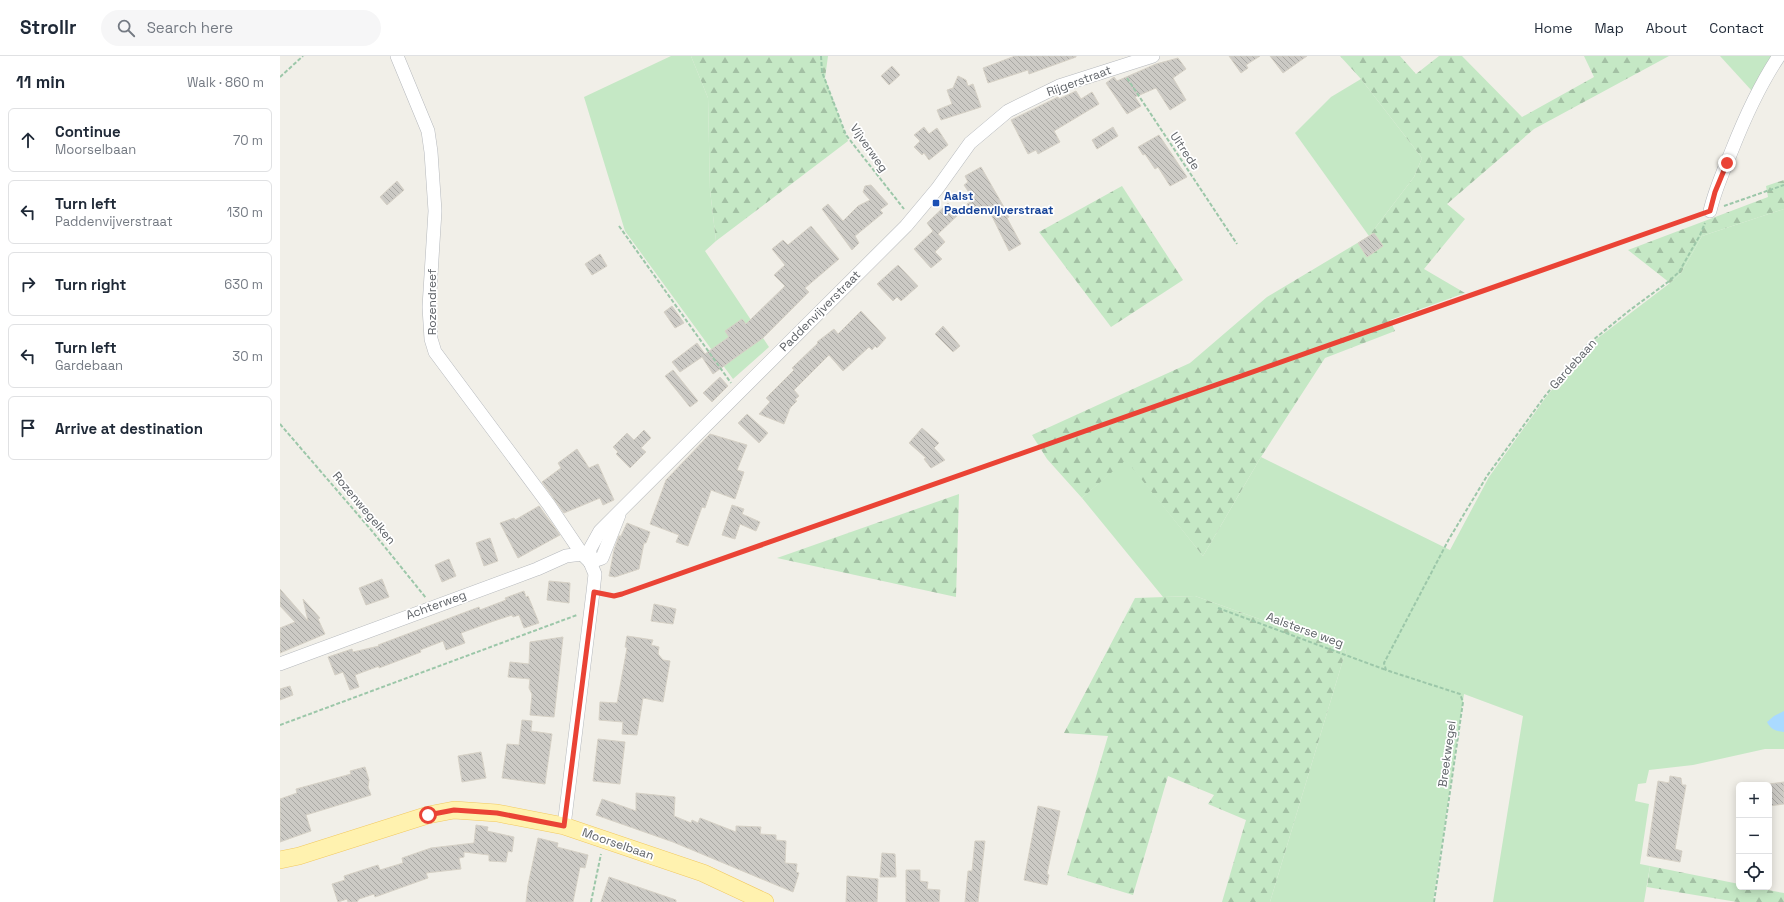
<!DOCTYPE html>
<html lang="en">
<head>
<meta charset="utf-8">
<style>
	body { margin:0; font-family:"Space Grotesk",sans-serif; background:#f6f6f7; color:#1f2937 }
	.controls { position:absolute; right:12px; bottom:12px; display:grid; overflow:hidden; border-radius:6px; box-shadow:0 2px 10px #0003 }
	.controls button { width:36px; height:36px; display:grid; place-items:center; padding:0; border:0; border-bottom:1px solid #e0e1e3; background:#fff; color:#1f2937; font:20px sans-serif }
	.stop { position:absolute; width:12px; height:12px; margin:-9px; border:3px solid #ea4335; border-radius:50%; background:#fff }
	.stop.end { background:#ea4335; border-color:#fff; box-shadow:0 1px 4px #0008 }
	.list { margin:0; padding:0; list-style:none }
	h2 { display:flex; justify-content:space-between; align-items:center; height:52px; margin:0; padding:0 16px; font-size:17px }
	h2 small { font-size:13px; font-weight:400; color:#747a83 }
	.list li { display:grid; grid-template-columns:26px 1fr auto; gap:12px; align-items:center; box-sizing:border-box; height:64px; margin:0 8px 8px; padding:0 8px; border:1px solid #e0e1e3; border-radius:6px }
	.list b { display:block; font-size:15px; white-space:nowrap }
	.list p { margin:0; font-size:13px; white-space:nowrap; color:#747a83 }
	.list em { font-size:13px; font-style:normal; color:#747a83 }
	.icon { flex:none; width:22px; height:22px; fill:none; stroke:currentColor; stroke-width:2; stroke-linecap:round; stroke-linejoin:round }
	.map { position:relative; flex:none; width:1504px; height:846px; overflow:hidden }
	header { display:flex; align-items:center; gap:24px; box-sizing:border-box; height:56px; padding:0 20px; background:#fff; border-bottom:1px solid #e0e1e3 }
	header strong { font-size:19px }
	nav { display:flex; gap:22px; margin-inline-start:auto; font-size:14px }
	.search { width:280px; height:36px; background:#f6f6f7; display:flex; align-items:center; gap:10px; box-sizing:border-box; padding:0 14px; border-radius:22px; color:#747a83; font-size:15px }
	main { display:flex }
	aside { flex:1; background:#fff }
	.map>svg:first-child { display:block }
</style>
</head>
<body>
<header>
<strong>Strollr</strong>
<div class="search"><svg class="icon" aria-label="search" viewBox="0 0 24 24"><circle cx="10" cy="10" r="6"/><path d="M15 15l6 6"/></svg>Search here</div>
<nav><a>Home</a><a>Map</a><a>About</a><a>Contact</a></nav>
</header>
<main>
<aside>
<h2>11 min<small>Walk · 860 m</small></h2>
<ul class="list">
<li><svg class="icon" aria-label="ahead" viewBox="0 0 24 24"><path d="M12 20V5M6 11l6-6 6 6"/></svg><div><b>Continue</b><p>Moorselbaan</p></div><em>70 m</em></li>
<li><svg class="icon" aria-label="left" viewBox="0 0 24 24"><path d="M17 20v-9H6M10 6l-5 5 5 5"/></svg><div><b>Turn left</b><p>Paddenvijverstraat</p></div><em>130 m</em></li>
<li><svg class="icon" aria-label="right" viewBox="0 0 24 24"><path d="M7 20v-9h11M14 6l5 5-5 5"/></svg><div><b>Turn right</b></div><em>630 m</em></li>
<li><svg class="icon" aria-label="left" viewBox="0 0 24 24"><path d="M17 20v-9H6M10 6l-5 5 5 5"/></svg><div><b>Turn left</b><p>Gardebaan</p></div><em>30 m</em></li>
<li><svg class="icon" aria-label="arrive" viewBox="0 0 24 24"><path d="M6 21V4h12l-3 4 3 4H6"/></svg><div><b>Arrive at destination</b></div></li>
</ul>
</aside>
<div class="map">
<svg width="1504" height="846" viewBox="0 0 1504 846">
	<defs>
		<pattern id="forest-firs" width="22" height="20" patternUnits="userSpaceOnUse"><rect width="22" height="20" fill="#c5e8c5"/><path d="M5 1l3.5 6h-7zM16 11l3.5 6h-7z" fill="#a3c0a4"/></pattern>
		<pattern id="building-back-hatch" width="6" height="6" patternUnits="userSpaceOnUse"><rect width="6" height="6" fill="#cccac5"/><path d="M-1 5l2 2M0 0l6 6M5-1l2 2" fill="none" stroke="#a9a8a4"/></pattern>
	</defs>
	<rect width="100%" height="100%" fill="#f1efe8"/>
	<g fill="#c5e8c5">
		<polygon points="391,0 411,0 428,42 430,134 436,185 425,195 489,291 453,323 345,175 304,41"/>
		<polygon points="1440,0 1495,0 1472,35"/>
		<polygon points="1081,23 1142,102 1134,121 1089,180 1015,77 1051,41"/>
		<polygon points="1504,153 1504,693 1485,693 1413,709 1369,714 1366,727 1358,728 1355,745 1369,748 1360,808 1370,810 1364,846 1213,846 1243,660 1184,638 1153,846 990,846 1066,594 915,540 883,541 802,442 846,403 923,500 981,401 1170,494 1209,421 1266,341 1310,288 1390,227 1401,217 1422,180"/>
	</g>
	<g fill="url(#forest-firs)">
		<polygon points="411,0 548,0 545,22 568,85 436,185 430,134 428,42"/>
		<polygon points="1060,0 1120,0 1136,18 1159,0 1182,0 1242,61 1314,21 1304,0 1389,0 1254,73 1167,148 1185,163 1144,213 1185,237 1110,264 1115,275 1045,302 981,401 923,500 846,404 802,442 767,403 752,379 910,307 987,241 1089,180 1134,121 1142,102 1081,23"/>
		<polygon points="1504,124 1504,153 1422,180 1401,217 1390,227 1348,194 1488,141 1486,130"/>
		<polygon points="842,130 903,224 831,271 759,176"/>
		<polygon points="679,438 676,541 497,502"/>
		<polygon points="915,540 1066,594 990,846 942,846 966,764 928,748 934,739 888,720 853,839 787,819 828,680 784,677 855,542"/>
		<polygon points="1370,810 1459,828 1459,831 1472,831 1504,837 1504,846 1457,846 1367,831"/>
	</g>
	<path fill="#aadaff" d="M1504,655V676C1496,675 1491,674 1487,666L1494,660Z"/>
	<g fill="url(#building-back-hatch)" stroke="#d6d1c6">
		<polygon points="735,0 796,0 796,1 749,18 748,14 708,27 703,12"/>
		<polygon points="949,0 980,0 966,9 968,12 961,17"/>
		<polygon points="990,0 1027,0 1003,17"/>
		<polygon points="898,2 906,13 893,22 906,44 890,54 876,32 855,41 861,50 847,58 826,27 834,21 837,25 876,8"/>
		<polygon points="612,10 620,19 609,29 601,20"/>
		<polygon points="678,20 686,24 688,30 693,28 701,51 661,64 657,54 672,48 667,34 673,32"/>
		<polygon points="796,35 801,43 812,36 819,48 774,75 780,86 758,98 756,94 748,98 731,64 778,41 779,43"/>
		<polygon points="644,71 649,78 657,72 668,89 649,104 644,97 642,99 634,91 640,85 634,79"/>
		<polygon points="833,71 838,80 817,93 812,84"/>
		<polygon points="879,79 907,121 890,130 878,111 875,113 865,98 863,99 858,91"/>
		<polygon points="701,111 725,153 729,161 727,162 741,188 729,195 707,150 693,158 687,148 694,144 684,129 688,126 685,120"/>
		<polygon points="117,125 124,134 107,149 100,141"/>
		<polygon points="591,129 608,148 600,154 603,157 575,180 579,187 572,194 542,153 548,148 563,165 578,150 590,144 583,136 585,130"/>
		<polygon points="668,147 679,158 658,178 665,186 655,196 662,203 651,212 634,193 653,175 647,167"/>
		<polygon points="531,170 559,203 525,232 529,236 483,282 459,299 433,318 422,301 400,316 392,306 417,287 425,298 449,281 445,275 462,263 466,268 505,230 494,219 505,209 492,193 503,184 508,189"/>
		<polygon points="1094,177 1103,190 1087,201 1078,187"/>
		<polygon points="320,198 327,210 312,219 305,208"/>
		<polygon points="618,209 638,230 621,245 617,241 613,245 597,228"/>
		<polygon points="392,250 404,267 395,272 384,256"/>
		<polygon points="581,255 606,282 597,292 595,290 592,294 589,291 563,315 549,299 514,334 519,340 515,344 517,345 510,352 504,368 479,358 490,346 486,342 514,314 512,312 538,287 537,286 554,273 558,278"/>
		<polygon points="663,270 680,290 673,296 655,278"/>
		<polygon points="393,314 418,345 410,351 385,320"/>
		<polygon points="440,321 448,330 432,346 423,337"/>
		<polygon points="467,358 488,377 479,387 458,367"/>
		<polygon points="642,372 659,387 654,392 665,404 651,412 644,403 646,402 629,387"/>
		<polygon points="364,374 371,382 361,392 366,396 350,412 336,398 338,396 333,391 347,377 354,384"/>
		<polygon points="430,378 467,389 457,414 464,416 455,443 431,434 425,452 422,451 408,490 396,486 399,479 370,468 386,424"/>
		<polygon points="297,393 309,412 318,408 334,444 323,449 320,442 284,457 262,426 281,412 278,407"/>
		<polygon points="452,449 464,453 462,458 480,466 476,475 460,468 455,483 442,479"/>
		<polygon points="259,450 280,479 238,502 220,467 234,462 235,464"/>
		<polygon points="347,467 370,476 366,487 364,487 359,513 335,521 329,520 334,494 339,480 341,480"/>
		<polygon points="210,482 218,505 204,510 196,487"/>
		<polygon points="169,503 176,520 162,526 155,509"/>
		<polygon points="102,523 109,541 86,549 79,532"/>
		<polygon points="269,525 290,527 289,547 267,544"/>
		<polygon points="0,533 28,565 23,543 40,562 38,563 45,578 0,597 0,572 15,566 0,550"/>
		<polygon points="244,535 246,541 248,540 259,567 244,572 239,559 233,561 232,559 211,566 181,577 185,587 166,594 163,585 140,594 141,596 99,612 99,610 75,619 79,631 70,634 63,616 55,619 48,601 72,593 73,596 99,590 98,589 199,551 200,554 226,544 225,542"/>
		<polygon points="374,548 396,553 393,568 371,565"/>
		<polygon points="347,580 373,584 371,589 379,591 378,598 383,604 390,605 383,646 363,642 357,679 342,678 343,666 319,664 320,646 337,647 347,592 345,591"/>
		<polygon points="283,581 274,661 250,659 252,638 249,632 250,623 228,621 230,606 249,608 250,586"/>
		<polygon points="10,630 13,639 0,644 0,633"/>
		<polygon points="242,664 252,665 251,675 272,678 265,728 222,722 227,688 239,689"/>
		<polygon points="318,683 345,686 340,728 313,725"/>
		<polygon points="201,696 206,722 182,726 178,700"/>
		<polygon points="85,711 89,724 88,731 91,739 26,759 31,775 0,786 0,743 17,737 16,733 71,718 70,715"/>
		<polygon points="1390,720 1401,722 1402,729 1406,729 1395,793 1402,795 1400,806 1367,800 1378,725 1389,727"/>
		<polygon points="1504,726 1504,748 1489,750 1489,728"/>
		<polygon points="356,737 395,741 394,760 411,767 412,764 418,767 420,762 456,776 456,770 481,771 480,778 496,779 496,784 506,785 505,807 517,808 516,816 519,817 513,836 393,786 316,759 322,743 356,755"/>
		<polygon points="758,750 780,755 767,818 769,819 767,829 744,824"/>
		<polygon points="196,769 208,771 207,775 234,781 232,796 228,795 226,806 209,805 209,799 184,796 184,801 179,802 181,813 146,817 148,822 95,841 94,838 79,843 77,846 68,846 67,843 58,846 52,828 65,824 64,820 98,809 100,814 123,807 122,802 151,792 194,787"/>
		<polygon points="258,782 278,787 277,791 308,799 305,812 300,811 293,846 246,846 248,829"/>
		<polygon points="695,785 705,785 698,846 685,846 688,815 692,815"/>
		<polygon points="602,797 615,798 616,821 600,821"/>
		<polygon points="626,814 640,814 640,825 648,826 647,833 660,834 659,846 626,846"/>
		<polygon points="567,820 598,823 597,846 566,846"/>
		<polygon points="329,821 396,844 396,846 321,846"/>
	</g>
	<g fill="none" stroke-linecap="round" stroke-linejoin="round">
		<defs>
			<g id="minor">
				<polyline points="117,0 148,75 151,96 155,155 149,251 151,283 155,296 269,449 302,498 310,506"/>
				<path d="M1430,155C1435,133 1444,114 1452,94C1465,61 1479,30 1499,0"/>
				<polyline points="310,506 322,502 339,459"/>
				<polyline points="0,608 257,513 286,500 302,498"/>
				<polyline points="284,770 313,536 315,518 310,506 310,493 320,475 626,170 657,133 690,87 728,55 779,30 873,0"/>
			</g>
			<polyline id="major" points="0,804 19,800 148,759 174,754 217,757 284,770 423,817 485,846"/>
		</defs>
		<use href="#minor" stroke="#b5b8bc" stroke-width="14"/>
		<use href="#major" stroke="#f2c960" stroke-width="18"/>
		<g stroke="#9cc7a9" stroke-width="2" stroke-dasharray="4 2" stroke-linecap="butt">
			<polyline points="541,0 542,16 566,79 624,153"/>
			<polyline points="0,21 23,0"/>
			<polyline points="847,22 957,188"/>
			<polyline points="1444,150 1504,129"/>
			<polyline points="339,170 451,327"/>
			<polyline points="0,368 92,475 146,542"/>
			<polyline points="324,538 334,540 342,538 1419,159"/>
			<polyline points="938,552 1106,614"/>
			<polyline points="0,669 297,559"/>
			<polyline points="311,846 321,798"/>
			<polyline points="1154,846 1183,646 1180,638 1106,614 1104,607 1169,483 1207,420 1265,340 1308,288 1350,254 1388,226 1399,216 1420,179 1425,167"/>
		</g>
		<use href="#minor" stroke="#fff" stroke-width="13"/>
		<use href="#major" stroke="#fff2af" stroke-width="17"/>
	</g>
	<g fill="none" stroke-linecap="round" stroke-linejoin="round">
		<polyline stroke="#ea4335" stroke-width="5" points="148,759 174,754 217,757 284,770 314,536 334,540 342,538 1430,155 1435,136 1447,107"/>
	</g>
	<rect fill="#1a4fb4" stroke="#fff" stroke-width="1.5" x="652" y="143" width="8" height="8" rx="2"/>
	<g text-anchor="middle" dominant-baseline="central" stroke-width="3.5" stroke-linejoin="round" paint-order="stroke">
		<g font-size="12" fill="#5f6368" stroke="#fff">
			<text transform="translate(799 25) rotate(-20)">Rijgerstraat</text>
			<text transform="translate(589 92) rotate(55)">Vijverweg</text>
			<text transform="translate(905 95) rotate(56)">Uitrede</text>
			<text transform="translate(152 246) rotate(-90)">Rozendreef</text>
			<text transform="translate(540 255) rotate(-45)">Paddenvijverstraat</text>
			<text transform="translate(1293 308) rotate(-48)">Gardebaan</text>
			<text transform="translate(84 452) rotate(50)">Rozenwegelken</text>
			<text transform="translate(156 549) rotate(-20)">Achterweg</text>
			<text transform="translate(1025 574) rotate(20)">Aalsterse weg</text>
			<text transform="translate(1167 698) rotate(-82)">Breekwegel</text>
			<text transform="translate(338 788) rotate(19)">Moorselbaan</text>
		</g>
		<g font-size="12" font-weight="bold" fill="#164399" stroke="#fff" text-anchor="start">
			<text x="664" y="140">Aalst<tspan x="664" dy="14">Paddenvijverstraat</tspan></text>
		</g>
	</g>
</svg>
<div class="controls">
<button>+</button>
<button>−</button>
<button><svg class="icon" aria-label="locate" viewBox="0 0 24 24"><circle cx="12" cy="12" r="6"/><path d="M12 2v4M12 18v4M2 12h4M18 12h4"/></svg></button>
</div>
<div class="stop" style="left:148px;top:759px"></div>
<div class="stop end" style="left:1447px;top:107px"></div>
</div>
</main>
</body>
</html>
